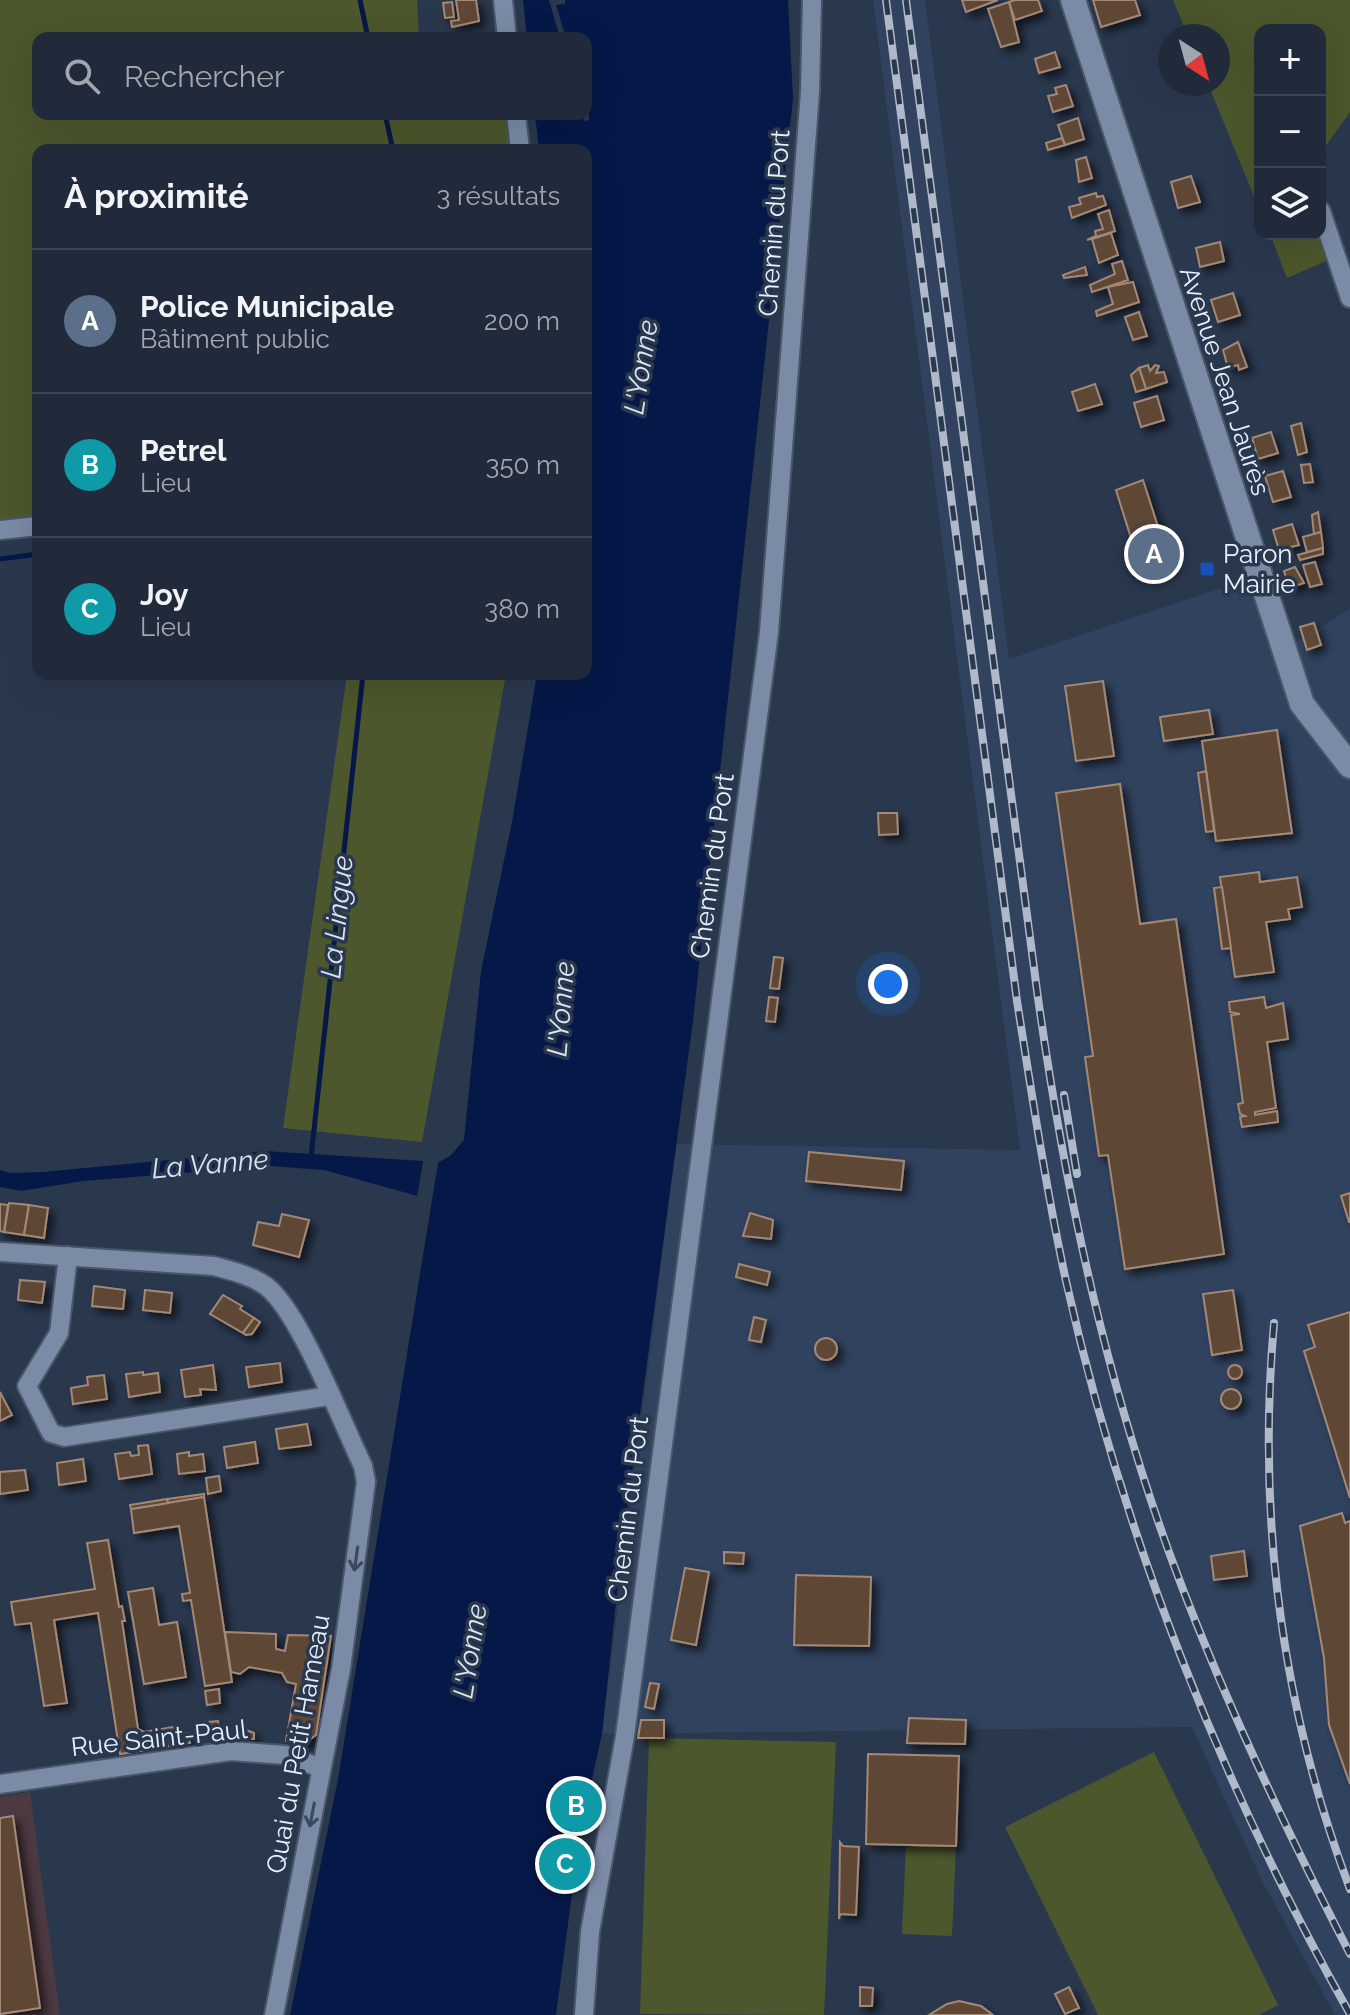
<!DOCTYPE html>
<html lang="fr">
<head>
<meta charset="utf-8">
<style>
	body { margin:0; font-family:Raleway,sans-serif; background:#283242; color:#f1f3f6 }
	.controls { position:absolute; right:24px; top:24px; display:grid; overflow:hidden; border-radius:16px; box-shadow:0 8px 32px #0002 }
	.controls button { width:72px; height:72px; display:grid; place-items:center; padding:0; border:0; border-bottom:2px solid #3d4654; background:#202a3a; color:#f1f3f6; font:40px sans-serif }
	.compass { position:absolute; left:1158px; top:24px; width:72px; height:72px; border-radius:50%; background:#202a3a; box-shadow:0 8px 32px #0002; rotate:144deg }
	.you { position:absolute; left:888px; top:984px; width:28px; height:28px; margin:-20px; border:6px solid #fff; border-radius:50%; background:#1a73e8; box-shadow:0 0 0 12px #1a73e833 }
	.badge { display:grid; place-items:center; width:52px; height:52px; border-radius:50%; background:#c0be41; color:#fff; font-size:26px; font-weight:700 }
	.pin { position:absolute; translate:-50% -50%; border:4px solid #fff; box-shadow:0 2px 8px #0006 }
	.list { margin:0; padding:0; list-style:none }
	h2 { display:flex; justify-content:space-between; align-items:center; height:104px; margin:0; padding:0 32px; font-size:34px }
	h2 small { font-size:26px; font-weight:400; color:#a2a7af }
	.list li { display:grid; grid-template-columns:52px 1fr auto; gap:24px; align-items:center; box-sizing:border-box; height:144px; padding:0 32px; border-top:2px solid #3d4654 }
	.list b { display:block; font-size:30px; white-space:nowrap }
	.list p { margin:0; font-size:26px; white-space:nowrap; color:#a2a7af }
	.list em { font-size:26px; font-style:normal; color:#a2a7af }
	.icon { flex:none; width:44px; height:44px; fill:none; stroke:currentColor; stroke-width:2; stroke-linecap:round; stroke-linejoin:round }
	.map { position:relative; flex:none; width:1350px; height:2015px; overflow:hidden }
	.search { position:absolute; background:#202a3a; box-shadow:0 8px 32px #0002; left:32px; top:32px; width:560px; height:88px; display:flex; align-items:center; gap:20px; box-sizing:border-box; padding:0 28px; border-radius:16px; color:#a2a7af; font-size:30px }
	.panel { position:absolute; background:#202a3a; box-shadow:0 8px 32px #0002; left:32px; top:144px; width:560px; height:536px; border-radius:16px }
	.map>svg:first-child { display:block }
</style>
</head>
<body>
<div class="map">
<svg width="1350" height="2015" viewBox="0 0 1350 2015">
	<defs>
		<filter id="shadow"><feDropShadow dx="5.5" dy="5.5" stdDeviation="4" flood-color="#0009"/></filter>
	</defs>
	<rect width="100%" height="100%" fill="#2a384e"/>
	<polygon fill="#4c3942" points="30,1792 60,2015 0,2015 0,1797"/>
	<polygon fill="#30425e" points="873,0 925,0 1009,659 1258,576 1283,650 1350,609 1350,2015 1335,2015 1262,1881 1192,1727 602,1734 676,1144 1020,1150"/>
	<g fill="#4c572d">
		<polygon points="0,0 417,0 419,38 38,38 38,114 508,114 512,150 38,150 38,519 0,523"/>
		<polygon points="1173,0 1350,0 1350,112 1320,154 1320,30 1260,30 1260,211 1208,84 1218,84 1218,36 1188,36"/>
		<polygon points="1270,234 1320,234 1331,259 1287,278"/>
		<polygon points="347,674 506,674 422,1142 283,1128"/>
		<polygon points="649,1738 836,1742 824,2015 640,2014"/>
		<polygon points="1154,1752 1278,2005 1259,2015 1098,2015 1005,1827"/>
		<polygon points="906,1844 956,1846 952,1936 902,1934"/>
	</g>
	<g fill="#061848">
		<polygon points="523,0 549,0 560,38 527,38"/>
		<polygon points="565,0 788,0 793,99 693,1021 621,1556 602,1734 580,1833 556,2015 290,2015 338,1779 432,1200 324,1170 271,1166 83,1181 21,1191 0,1187 0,1170 11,1173 43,1172 264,1151 439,1162 450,1156 464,1140 481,971 512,822 537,674 586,674 586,150 539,150 535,114 582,114 584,121 589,120 586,38 566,38 556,5 565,4"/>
	</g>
	<polygon fill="#2a384e" points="424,1156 439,1157 432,1200 417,1197"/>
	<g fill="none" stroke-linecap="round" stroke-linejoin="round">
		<g stroke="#061848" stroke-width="5">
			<polyline points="360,0 368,38"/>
			<polyline points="385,114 393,150"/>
			<polyline points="0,559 38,554"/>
			<polyline points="311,1158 363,674"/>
		</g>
	</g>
	<g fill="#5f4736" stroke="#a48876" stroke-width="2" filter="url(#shadow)">
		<polygon points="456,0 476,0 479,21 452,27 451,21 459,20"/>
		<polygon points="962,0 998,0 966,12"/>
		<polygon points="1015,0 1038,0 1042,11 1015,20 1009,2"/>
		<polygon points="1093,0 1135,0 1140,15 1101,27"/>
		<polygon points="452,2 454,17 445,18 443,3"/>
		<polygon points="1009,2 1019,42 1001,47 988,9"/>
		<polygon points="1055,52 1060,67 1039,73 1035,59"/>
		<polygon points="1066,85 1073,106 1053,112 1048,96 1057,94 1055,88"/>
		<polygon points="1078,118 1084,139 1065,145 1058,125"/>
		<polygon points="1062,138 1065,145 1048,150 1046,143"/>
		<polygon points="1086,157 1092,178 1079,182 1076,160"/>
		<polygon points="1191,176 1200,202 1178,208 1171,182"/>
		<polygon points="1096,193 1097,197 1103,196 1106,205 1072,218 1069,207 1081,204 1079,198"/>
		<polygon points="1109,210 1115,231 1087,240 1096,236 1095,231 1103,229 1098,214"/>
		<polygon points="1111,233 1118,255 1099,263 1092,239"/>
		<polygon points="1220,242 1224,261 1200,267 1196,248"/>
		<polygon points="1122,261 1128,280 1092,292 1090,285 1115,274 1112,264"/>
		<polygon points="1085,267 1087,275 1064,278 1063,275"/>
		<polygon points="1133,282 1139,302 1097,316 1096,311 1113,304 1108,287"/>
		<polygon points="1233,293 1240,315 1218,322 1211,300"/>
		<polygon points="1139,312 1147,336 1133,340 1125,317"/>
		<polygon points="1238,342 1247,367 1239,370 1238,365 1228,368 1223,350"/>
		<polygon points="1148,365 1150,371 1155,365 1159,366 1156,373 1164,372 1167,382 1146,389 1139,368"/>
		<polygon points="1139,368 1146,389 1136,392 1131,375"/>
		<polygon points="1095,384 1102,404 1078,411 1072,392"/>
		<polygon points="1157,396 1164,420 1141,427 1134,403"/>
		<polygon points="1301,423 1307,452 1298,455 1291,426"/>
		<polygon points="1271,432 1278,453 1258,459 1252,438"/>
		<polygon points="1310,464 1313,482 1304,483 1301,465"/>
		<polygon points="1283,471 1291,497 1273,502 1265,476"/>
		<polygon points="1143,480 1169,561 1141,570 1116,490"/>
		<polygon points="1318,512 1321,532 1314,534 1312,515"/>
		<polygon points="1292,524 1299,545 1279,550 1273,530"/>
		<polygon points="1321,532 1323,548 1307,552 1303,537"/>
		<polygon points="1323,548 1323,554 1300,560 1298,555"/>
		<polygon points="1315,562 1322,584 1310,587 1303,565"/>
		<polygon points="1295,567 1304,583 1289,588 1284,571"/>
		<polygon points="1314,623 1321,645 1307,650 1300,627"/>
		<polygon points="1103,681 1114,756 1076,761 1065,686"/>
		<polygon points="1209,710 1213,734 1164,741 1160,717"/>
		<polygon points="1277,730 1292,833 1216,841 1202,741"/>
		<polygon points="1206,771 1214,831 1206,832 1198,773"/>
		<polygon points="1120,784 1140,924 1176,919 1224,1254 1125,1269 1108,1155 1099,1156 1085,1057 1093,1056 1056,793"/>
		<polygon points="878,813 897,813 898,834 879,835"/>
		<polygon points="1259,872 1260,882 1297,877 1302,907 1288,909 1290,919 1266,922 1274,972 1235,977 1220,877"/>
		<polygon points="1222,887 1231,948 1222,949 1214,888"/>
		<polygon points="774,957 783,958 779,989 770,988"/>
		<polygon points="769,997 778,998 775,1022 766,1021"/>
		<polygon points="1264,997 1266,1008 1283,1003 1288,1039 1267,1042 1276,1108 1255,1112 1255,1115 1277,1111 1278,1122 1242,1127 1240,1117 1245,1116 1240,1114 1238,1104 1243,1103 1231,1015 1240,1014 1230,1012 1229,1002"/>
		<polygon points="809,1152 904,1161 901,1190 806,1181"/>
		<polygon points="1350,1193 1350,1222 1349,1222 1341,1196"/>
		<polygon points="9,1203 29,1205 24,1235 4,1232"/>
		<polygon points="0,1204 8,1205 4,1232 0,1231"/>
		<polygon points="29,1205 48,1208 44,1238 24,1235"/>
		<polygon points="750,1213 773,1220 771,1239 743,1236"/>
		<polygon points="282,1214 309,1220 299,1257 253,1245 258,1222 279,1226"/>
		<polygon points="739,1264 770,1272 767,1285 736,1277"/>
		<polygon points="20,1280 45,1282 42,1303 18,1300"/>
		<polygon points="94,1286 125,1290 123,1309 92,1306"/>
		<polygon points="145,1290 172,1293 170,1313 143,1310"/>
		<polygon points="1233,1290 1242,1350 1212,1355 1203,1294"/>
		<polygon points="223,1295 242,1306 240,1309 254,1318 243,1333 210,1314"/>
		<polygon points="1350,1312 1350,1498 1304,1351 1315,1347 1308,1325"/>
		<polygon points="754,1317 766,1320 761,1342 749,1340"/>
		<polygon points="254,1318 260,1322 252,1334 246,1335 243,1333"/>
		<circle cx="826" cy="1349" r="11"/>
		<polygon points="280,1363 282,1382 249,1387 246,1367"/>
		<circle cx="1235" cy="1372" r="7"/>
		<polygon points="213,1365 216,1390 200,1389 201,1395 185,1397 181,1370"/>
		<polygon points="143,1372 143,1375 158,1373 160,1392 129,1397 126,1374"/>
		<polygon points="104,1375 107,1399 73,1404 71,1388 88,1385 87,1377"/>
		<circle cx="1231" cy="1399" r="10"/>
		<polygon points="0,1392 12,1415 0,1421"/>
		<polygon points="307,1424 311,1445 279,1449 276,1429"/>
		<polygon points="255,1442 258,1463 227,1468 224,1447"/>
		<polygon points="148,1445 152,1474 119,1479 115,1454 130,1452 131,1456 139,1455 138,1446"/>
		<polygon points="189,1452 189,1456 203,1454 205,1471 179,1474 177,1454"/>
		<polygon points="83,1459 86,1481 59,1485 57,1463"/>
		<polygon points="25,1470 28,1490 0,1494 0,1472"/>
		<polygon points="219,1476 221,1491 208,1494 206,1478"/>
		<polygon points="204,1494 204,1497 168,1503 167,1499"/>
		<polygon points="204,1497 232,1682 205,1686 191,1600 183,1601 182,1594 190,1593 179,1526 134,1533 131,1509"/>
		<polygon points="167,1499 168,1503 131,1509 130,1505"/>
		<polygon points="1342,1513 1345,1523 1350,1521 1350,1784 1329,1725 1324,1658 1300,1526"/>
		<polygon points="108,1540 119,1607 122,1606 125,1621 122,1621 138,1729 144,1732 174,1727 175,1732 189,1734 190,1743 120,1754 98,1613 54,1620 67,1703 44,1706 31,1623 15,1625 11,1602 95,1589 87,1543"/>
		<polygon points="1244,1551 1247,1576 1214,1580 1211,1556"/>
		<polygon points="724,1552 744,1553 743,1564 724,1563"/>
		<polygon points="685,1568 709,1572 696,1645 671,1640"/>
		<polygon points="796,1575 871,1577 869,1646 794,1645"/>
		<polygon points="153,1588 159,1625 177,1622 186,1677 144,1684 128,1592"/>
		<polygon points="225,1632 276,1634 276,1649 285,1651 288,1635 331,1636 316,1735 304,1744 286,1741 296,1684 287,1682 282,1673 249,1667 240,1674 231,1672"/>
		<polygon points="650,1683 659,1684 654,1709 645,1707"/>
		<polygon points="219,1689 220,1703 207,1705 205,1691"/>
		<polygon points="909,1718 966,1720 965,1744 907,1743"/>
		<polygon points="641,1720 664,1720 664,1738 638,1738"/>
		<polygon points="218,1721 220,1739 212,1740 209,1722"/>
		<polygon points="241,1728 254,1733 254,1739 240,1738"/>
		<polygon points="868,1754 959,1756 956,1846 866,1844"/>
		<polygon points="580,1783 584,1791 575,1831 567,1830 573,1791"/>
		<polygon points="13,1816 40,2008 0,2014 0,1818"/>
		<polygon points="840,1842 843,1846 859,1847 856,1915 840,1914 839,1919"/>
		<polygon points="568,1848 571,1857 568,1879 561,1883 561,1856"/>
		<polygon points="860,1987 873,1988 872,2006 860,2006"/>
		<polygon points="1069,1987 1079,2008 1065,2014 1055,1994"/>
		<polygon points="959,2001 981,2006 993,2015 929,2015 947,2004"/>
	</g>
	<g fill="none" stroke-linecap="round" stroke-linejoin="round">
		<defs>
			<g id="street">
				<polyline points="503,0 507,38"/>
				<polyline points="516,114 520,150"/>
				<polyline points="1321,211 1350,298"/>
				<polyline points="0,530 38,526"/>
				<path d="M0,1252L214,1266C232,1271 250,1275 266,1286C300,1312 342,1423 363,1466L366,1482L341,1669L274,2015"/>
				<polyline points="68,1256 59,1333 27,1386 51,1433 64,1437 329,1396"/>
				<polyline points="0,1784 231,1751 285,1755 321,1768"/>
				<polyline points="584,2015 590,1932 625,1736 769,632 810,92 812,0"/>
			</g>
			<polyline id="secondary" points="1073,0 1302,704 1350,766"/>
		</defs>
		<use href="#street" stroke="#495568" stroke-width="22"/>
		<use href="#secondary" stroke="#495568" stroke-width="28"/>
		<use href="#street" stroke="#7b8ba5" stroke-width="18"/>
		<use href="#secondary" stroke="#7b8ba5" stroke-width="24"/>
		<defs>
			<g id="rail">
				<path d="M886,0L1017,1001C1032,1095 1046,1189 1066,1281C1123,1536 1222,1787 1350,2014"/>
				<path d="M906,0L1038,998C1066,1196 1108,1392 1179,1579C1228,1708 1287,1831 1350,1954"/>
				<polyline points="1064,1095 1077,1174"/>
				<path d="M1274,1323C1257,1517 1281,1706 1350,1889"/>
			</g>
		</defs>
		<use href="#rail" stroke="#afb9ca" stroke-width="8"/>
		<use href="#rail" stroke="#2a384e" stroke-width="5" stroke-dasharray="15" stroke-linecap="butt"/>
	</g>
	<defs><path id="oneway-shaft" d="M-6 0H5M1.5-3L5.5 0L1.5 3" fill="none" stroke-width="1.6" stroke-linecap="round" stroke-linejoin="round" transform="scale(2)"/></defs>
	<g stroke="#3a495f">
		<use href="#oneway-shaft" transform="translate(356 1559) rotate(98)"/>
		<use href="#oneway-shaft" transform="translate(312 1815) rotate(101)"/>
	</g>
	<rect fill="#1a4fb4" stroke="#2a384e" stroke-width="3" x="1199" y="561" width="16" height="16" rx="4"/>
	<g text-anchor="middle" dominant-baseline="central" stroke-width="7" stroke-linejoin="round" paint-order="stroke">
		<g font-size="26" fill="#e7f0fe" stroke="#2a384e">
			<text transform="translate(774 223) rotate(-86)">Chemin du Port</text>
			<text transform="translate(1225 381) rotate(72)">Avenue Jean Jaurès</text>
			<text transform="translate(712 866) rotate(-82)">Chemin du Port</text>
			<text transform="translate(628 1509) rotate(-83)">Chemin du Port</text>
			<text transform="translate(159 1738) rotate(-6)">Rue Saint-Paul</text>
			<text transform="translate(298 1744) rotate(-80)">Quai du Petit Hameau</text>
		</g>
		<g font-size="26" fill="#e7f0fe" stroke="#2a384e" text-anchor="start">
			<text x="1223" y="554">Paron<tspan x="1223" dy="30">Mairie</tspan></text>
		</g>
		<g font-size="28" font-style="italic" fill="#dbe4f5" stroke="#2a384e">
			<text transform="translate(641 367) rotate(-81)">L'Yonne</text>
			<text transform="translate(337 917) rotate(-84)">La Lingue</text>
			<text transform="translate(561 1009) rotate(-85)">L'Yonne</text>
			<text transform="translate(210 1164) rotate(-5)">La Vanne</text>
			<text transform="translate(470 1651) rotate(-81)">L'Yonne</text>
		</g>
	</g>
</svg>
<div class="controls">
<button>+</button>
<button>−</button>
<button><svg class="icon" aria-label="layers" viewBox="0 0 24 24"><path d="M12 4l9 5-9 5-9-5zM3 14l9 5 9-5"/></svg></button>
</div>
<svg class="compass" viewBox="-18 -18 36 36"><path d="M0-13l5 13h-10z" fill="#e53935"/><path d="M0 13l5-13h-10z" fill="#a2a7af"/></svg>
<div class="you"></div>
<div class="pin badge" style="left:1154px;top:554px;background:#5c6f8a">A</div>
<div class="pin badge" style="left:576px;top:1806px;background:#0f9aa8">B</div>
<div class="pin badge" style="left:565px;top:1864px;background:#0f9aa8">C</div>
<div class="search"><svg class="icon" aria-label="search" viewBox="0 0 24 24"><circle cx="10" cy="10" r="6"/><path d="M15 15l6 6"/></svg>Rechercher</div>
<section class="panel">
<h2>À proximité<small>3 résultats</small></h2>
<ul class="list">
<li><span class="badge" style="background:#5c6f8a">A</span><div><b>Police Municipale</b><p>Bâtiment public</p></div><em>200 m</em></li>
<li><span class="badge" style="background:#0f9aa8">B</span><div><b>Petrel</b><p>Lieu</p></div><em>350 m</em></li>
<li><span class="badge" style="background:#0f9aa8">C</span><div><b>Joy</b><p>Lieu</p></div><em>380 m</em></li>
</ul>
</section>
</div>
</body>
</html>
